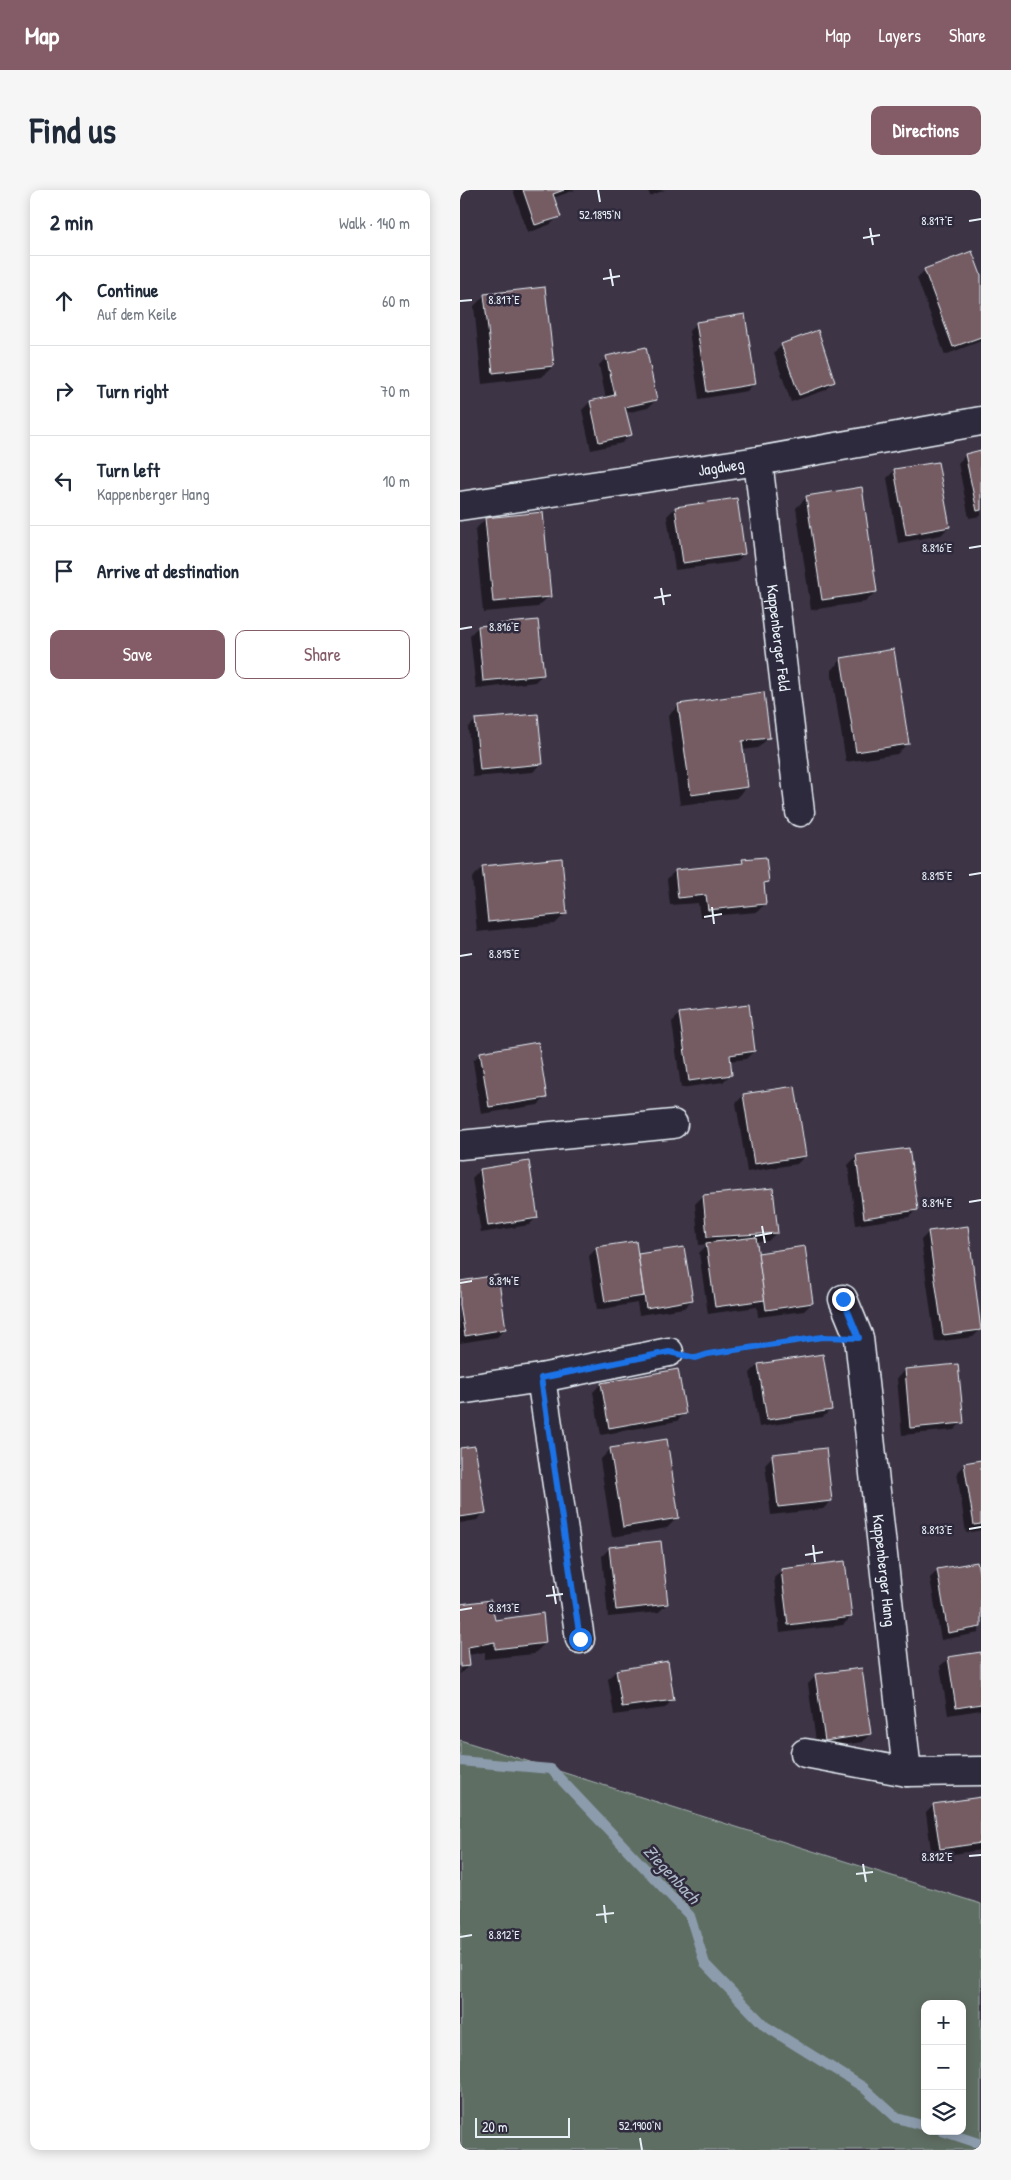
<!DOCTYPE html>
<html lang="en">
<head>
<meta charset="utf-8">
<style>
	body { margin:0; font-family:"Patrick Hand",sans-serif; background:#f6f6f7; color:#1f2937 }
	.controls { position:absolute; right:15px; bottom:15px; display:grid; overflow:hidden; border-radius:10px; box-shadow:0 2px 12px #0003 }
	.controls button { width:45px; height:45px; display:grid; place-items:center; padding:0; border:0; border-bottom:1px solid #e0e1e3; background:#fff; color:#1f2937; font:25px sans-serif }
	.scale { position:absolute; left:15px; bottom:12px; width:95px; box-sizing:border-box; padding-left:5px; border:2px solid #e8f1f8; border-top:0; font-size:14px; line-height:18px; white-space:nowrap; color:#e8f1f8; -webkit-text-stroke:4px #2f2a3d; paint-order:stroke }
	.stop { position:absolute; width:15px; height:15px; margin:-11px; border:4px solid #1a73e8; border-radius:50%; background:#fff }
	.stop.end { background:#1a73e8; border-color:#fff; box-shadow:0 1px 5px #0008 }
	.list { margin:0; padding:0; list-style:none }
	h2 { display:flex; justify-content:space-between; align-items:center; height:65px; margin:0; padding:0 20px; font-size:21px }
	h2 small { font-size:16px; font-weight:400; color:#747a83 }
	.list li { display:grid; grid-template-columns:32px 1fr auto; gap:15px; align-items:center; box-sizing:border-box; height:90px; padding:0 20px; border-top:1px solid #e0e1e3 }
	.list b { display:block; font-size:19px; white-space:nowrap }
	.list p { margin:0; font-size:16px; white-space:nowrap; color:#747a83 }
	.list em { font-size:16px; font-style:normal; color:#747a83 }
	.actions { display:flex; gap:10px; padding:15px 20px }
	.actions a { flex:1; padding:11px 0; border:1px solid #845c67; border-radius:10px; text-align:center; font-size:18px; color:#845c67 }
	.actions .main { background:#845c67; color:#fff }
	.icon { flex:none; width:28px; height:28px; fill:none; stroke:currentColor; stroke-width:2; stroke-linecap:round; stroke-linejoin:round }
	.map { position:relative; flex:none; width:521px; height:1960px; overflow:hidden; border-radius:10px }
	header { display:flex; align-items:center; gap:30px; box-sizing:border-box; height:70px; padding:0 25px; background:#845c67; color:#fff }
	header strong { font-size:24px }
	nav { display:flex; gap:28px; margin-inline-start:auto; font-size:18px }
	.intro { display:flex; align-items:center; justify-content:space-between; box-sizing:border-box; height:120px; padding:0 30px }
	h1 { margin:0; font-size:35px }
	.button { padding:12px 22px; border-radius:10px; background:#845c67; color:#fff; font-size:18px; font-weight:700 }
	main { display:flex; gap:30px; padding:0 30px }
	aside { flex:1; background:#fff; border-radius:10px; box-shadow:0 2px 12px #0003 }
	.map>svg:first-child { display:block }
</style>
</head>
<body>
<header>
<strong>Map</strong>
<nav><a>Map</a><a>Layers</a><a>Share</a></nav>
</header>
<div class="intro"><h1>Find us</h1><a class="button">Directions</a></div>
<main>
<aside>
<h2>2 min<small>Walk · 140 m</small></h2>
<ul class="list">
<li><svg class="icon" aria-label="ahead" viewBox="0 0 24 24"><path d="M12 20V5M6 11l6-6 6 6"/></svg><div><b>Continue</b><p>Auf dem Keile</p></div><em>60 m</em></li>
<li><svg class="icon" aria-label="right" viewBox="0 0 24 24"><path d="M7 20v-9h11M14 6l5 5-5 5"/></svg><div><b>Turn right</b></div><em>70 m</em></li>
<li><svg class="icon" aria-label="left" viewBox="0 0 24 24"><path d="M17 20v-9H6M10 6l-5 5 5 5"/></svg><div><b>Turn left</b><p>Kappenberger Hang</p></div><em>10 m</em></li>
<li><svg class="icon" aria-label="arrive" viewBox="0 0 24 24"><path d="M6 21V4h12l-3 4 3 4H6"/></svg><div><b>Arrive at destination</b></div></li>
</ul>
<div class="actions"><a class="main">Save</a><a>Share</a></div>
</aside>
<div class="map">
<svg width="521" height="1960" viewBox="0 0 521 1960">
	<rect width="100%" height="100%" fill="#3d3445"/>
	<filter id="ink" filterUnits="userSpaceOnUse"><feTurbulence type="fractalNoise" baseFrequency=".02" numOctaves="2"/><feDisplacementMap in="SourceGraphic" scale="10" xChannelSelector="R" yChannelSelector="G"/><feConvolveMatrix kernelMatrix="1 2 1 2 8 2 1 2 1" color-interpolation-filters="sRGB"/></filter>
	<g filter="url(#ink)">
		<path fill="#5e6e64" stroke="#a3b0ae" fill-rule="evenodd" d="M0,1550L521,1714V1960H1ZM465,1814H502V1941H465Z"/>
		<g fill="#0007">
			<polygon points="53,0 115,0 93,8 99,26 91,34 68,43"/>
			<polygon points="188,0 205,0 190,6"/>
			<polygon points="465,80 521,88 521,151 485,165 457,88"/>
			<polygon points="25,105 93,176 82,187 22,194 14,116"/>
			<polygon points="237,133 295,193 287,201 239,209 229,141"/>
			<polygon points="322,155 374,192 366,200 331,212 314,163"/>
			<polygon points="147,167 196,210 188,218 165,223 170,245 162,253 131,260 122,220 130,212 146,209 139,175"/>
			<polygon points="521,262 521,326 509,328 498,273 506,265"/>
			<polygon points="435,280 489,337 481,345 438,353 427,288"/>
			<polygon points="347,307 416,402 405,412 351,420 336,318"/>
			<polygon points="215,318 284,364 276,372 215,380 207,326"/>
			<polygon points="25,329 89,406 78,417 23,422 15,340"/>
			<polygon points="18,437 83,484 75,492 16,499 10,445"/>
			<polygon points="382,469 448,553 437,564 386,572 371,480"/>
			<polygon points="219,515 309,547 298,558 282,560 287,597 276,608 220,615 208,526"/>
			<polygon points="16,530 81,574 73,582 13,587 8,538"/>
			<polygon points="283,670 308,691 303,696 305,714 297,722 240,727 238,713 210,715 207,689 215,681 278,675"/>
			<polygon points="23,677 106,723 95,734 17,742 12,688"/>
			<polygon points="220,824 294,861 286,869 269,871 271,884 263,892 221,898 212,832"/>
			<polygon points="21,863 86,907 78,915 21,924 13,871"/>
			<polygon points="284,905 345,966 337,974 287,982 276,913"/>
			<polygon points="396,967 457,1019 449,1027 396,1035 388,975"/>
			<polygon points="68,973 77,1027 69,1035 21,1043 12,988 20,980"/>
			<polygon points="243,1006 316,1043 308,1051 295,1052 297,1064 352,1113 344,1121 298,1127 297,1117 248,1124 239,1063 248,1054 239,1055 235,1014"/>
			<polygon points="507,1037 521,1139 513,1147 475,1152 461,1050 469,1042"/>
			<polygon points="137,1058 177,1065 223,1058 232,1110 224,1118 179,1125 177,1113 137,1120 129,1066"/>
			<polygon points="0,1092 45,1139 37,1147 0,1153"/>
			<polygon points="298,1175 371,1219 363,1227 299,1237 290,1183"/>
			<polygon points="497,1176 502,1232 494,1240 442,1245 437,1188 445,1180"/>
			<polygon points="141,1194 225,1223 217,1231 141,1245 133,1202"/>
			<polygon points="0,1259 25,1322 17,1330 0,1333"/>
			<polygon points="151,1259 218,1327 207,1338 152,1347 140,1270"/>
			<polygon points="313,1266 371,1311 363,1319 311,1325 305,1274"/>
			<polygon points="521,1271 521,1340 506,1343 497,1282 505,1274"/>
			<polygon points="150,1358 207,1414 199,1422 148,1427 142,1366"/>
			<polygon points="322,1380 391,1427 383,1435 320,1443 314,1388"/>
			<polygon points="478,1380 521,1400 519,1443 481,1450 470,1388"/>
			<polygon points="0,1415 34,1431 85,1453 74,1464 25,1469 25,1462 8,1465 9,1475 0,1484"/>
			<polygon points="521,1463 521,1520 488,1525 480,1476 488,1469"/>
			<polygon points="156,1481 212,1510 205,1518 154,1525 148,1489"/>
			<polygon points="356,1486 410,1544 402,1552 357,1559 348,1494"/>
			<polygon points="521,1608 521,1660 472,1667 466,1623 474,1615"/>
		</g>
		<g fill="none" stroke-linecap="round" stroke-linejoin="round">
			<g stroke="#8d9cad" stroke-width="10">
				<polyline points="0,1571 91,1579 230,1726 245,1774 305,1836 403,1897 437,1928 465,1936"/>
				<polyline points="482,1941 521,1954"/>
			</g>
		</g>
		<g fill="#745c64" stroke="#e8f1f8">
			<polygon points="63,0 104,0 93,4 101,27 75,35"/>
			<polygon points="512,61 521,85 521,147 493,157 464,79"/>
			<polygon points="85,97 94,176 33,183 24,104"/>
			<polygon points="285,124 296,194 247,202 236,132"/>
			<polygon points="358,140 375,192 339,205 321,154"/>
			<polygon points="186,157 197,210 165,217 172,245 139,252 130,211 155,205 146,166"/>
			<polygon points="521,260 521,320 517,321 505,264"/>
			<polygon points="478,272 490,337 446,345 434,279"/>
			<polygon points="402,297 417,402 362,410 346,306"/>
			<polygon points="277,308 285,364 223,373 215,317"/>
			<polygon points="83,322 91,407 33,412 25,328"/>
			<polygon points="78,430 84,485 23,491 18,436"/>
			<polygon points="434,459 449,554 396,562 381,468"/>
			<polygon points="304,502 310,548 282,551 288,597 231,605 218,514"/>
			<polygon points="78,524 83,574 20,580 15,529"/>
			<polygon points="306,667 309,692 304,693 306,714 248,720 246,705 218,708 215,680 283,673 282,669"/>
			<polygon points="102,668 107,724 28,732 22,676"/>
			<polygon points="289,814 295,861 270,865 272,885 229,891 219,823"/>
			<polygon points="78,852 87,908 29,917 20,862"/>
			<polygon points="335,896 346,966 294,974 283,904"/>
			<polygon points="449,958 458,1020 404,1028 396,965"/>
			<polygon points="69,971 78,1028 28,1036 20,979"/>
			<polygon points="313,998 318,1043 247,1047 243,1005"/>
			<polygon points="508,1036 521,1140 483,1145 468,1041"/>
			<polygon points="296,1047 305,1110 255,1117 246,1053"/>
			<polygon points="176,1051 184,1106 145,1112 136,1057"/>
			<polygon points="345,1056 353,1113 306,1120 298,1063"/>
			<polygon points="224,1057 233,1110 186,1118 178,1064"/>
			<polygon points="38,1085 46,1139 5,1146 0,1115 0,1091"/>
			<polygon points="363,1164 372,1220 307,1230 298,1174"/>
			<polygon points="498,1174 504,1233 450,1238 445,1179"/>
			<polygon points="218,1179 226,1224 149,1238 141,1193"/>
			<polygon points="207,1249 219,1328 163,1337 150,1258"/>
			<polygon points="15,1256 26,1323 0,1327 0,1258"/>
			<polygon points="366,1258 372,1311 318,1317 312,1264"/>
			<polygon points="521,1270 521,1334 514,1335 504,1273"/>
			<polygon points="201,1351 208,1414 156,1420 149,1357"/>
			<polygon points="385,1371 392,1427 328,1435 321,1379"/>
			<polygon points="517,1372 521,1393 521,1437 488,1443 477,1379"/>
			<polygon points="31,1410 35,1430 83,1423 86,1453 35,1459 35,1452 8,1457 10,1476 0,1477 0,1414"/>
			<polygon points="521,1462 521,1514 496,1518 488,1467"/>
			<polygon points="208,1471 214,1510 162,1517 156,1480"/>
			<polygon points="402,1478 411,1544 365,1551 355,1484"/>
			<polygon points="521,1607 521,1653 480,1659 473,1614"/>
		</g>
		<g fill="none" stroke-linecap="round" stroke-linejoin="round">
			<defs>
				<g id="minor">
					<path id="s1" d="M298,271L340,622"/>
					<path id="s2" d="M0,316L298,271L521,231"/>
					<polyline points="0,955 213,934"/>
					<path id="s3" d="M383,1109L399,1148L447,1582L521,1581"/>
					<polyline points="81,1188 209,1162"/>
					<polyline points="0,1200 81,1188 120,1449"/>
					<polyline points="345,1563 447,1582"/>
				</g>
			</defs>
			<use href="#minor" stroke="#e8f1f8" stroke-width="31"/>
			<polyline stroke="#e8f1f8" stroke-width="3" stroke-dasharray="1 4" stroke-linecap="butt" points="239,1167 248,1164 366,1147"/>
			<use href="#minor" stroke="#2f2a3d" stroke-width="28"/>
		</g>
	</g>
	<g fill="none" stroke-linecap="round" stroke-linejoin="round" filter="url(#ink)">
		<polyline stroke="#1a73e8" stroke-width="6" points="120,1449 81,1188 209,1162 236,1168 248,1164 362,1147 399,1148 383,1109"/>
	</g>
	<path fill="none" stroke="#e8f1f8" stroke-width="2" d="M138,0L140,12M509,31L521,29M410,38L413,55M403,48L420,45M150,79L153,96M143,89L160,86M0,111L12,110M509,358L521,356M201,398L204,415M194,408L211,405M0,439L12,437M509,685L521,683M252,717L254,734M244,727L262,724M0,766L12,764M509,1012L521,1010M302,1036L305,1053M295,1046L312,1043M0,1093L12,1091M509,1339L521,1337M353,1355L355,1372M345,1365L363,1362M93,1396L96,1414M86,1406L103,1404M0,1420L12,1418M509,1666L521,1665M403,1674L406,1692M396,1684L413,1682M144,1715L146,1733M136,1725L154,1723M0,1747L12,1745M180,1948L182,1960"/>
	<g text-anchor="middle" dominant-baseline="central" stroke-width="5" stroke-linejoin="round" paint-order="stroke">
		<g font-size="16" fill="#e8f1f8" stroke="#2f2a3d">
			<text stroke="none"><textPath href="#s2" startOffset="264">Jagdweg</textPath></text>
			<text stroke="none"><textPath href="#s1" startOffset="178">Kappenberger Feld</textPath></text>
			<text stroke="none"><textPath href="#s3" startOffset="276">Kappenberger Hang</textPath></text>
		</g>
		<g font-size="18" font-style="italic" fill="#acb8c6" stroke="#2f2a3d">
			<text transform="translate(212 1684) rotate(47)">Ziegenbach</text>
		</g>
	</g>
	<g font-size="12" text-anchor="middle" fill="#e8f1f8" stroke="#2f2a3d" stroke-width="5" stroke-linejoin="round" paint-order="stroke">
		<text x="140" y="29">52.1895°N</text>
		<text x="477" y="35">8.817°E</text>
		<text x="44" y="114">8.817°E</text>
		<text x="477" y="362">8.816°E</text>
		<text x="44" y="441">8.816°E</text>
		<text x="477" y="690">8.815°E</text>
		<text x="44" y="768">8.815°E</text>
		<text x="477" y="1017">8.814°E</text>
		<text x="44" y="1095">8.814°E</text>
		<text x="477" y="1344">8.813°E</text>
		<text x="44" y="1422">8.813°E</text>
		<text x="477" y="1671">8.812°E</text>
		<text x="44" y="1749">8.812°E</text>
		<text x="180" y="1940">52.1900°N</text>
	</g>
</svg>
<div class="controls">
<button>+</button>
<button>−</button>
<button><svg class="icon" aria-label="layers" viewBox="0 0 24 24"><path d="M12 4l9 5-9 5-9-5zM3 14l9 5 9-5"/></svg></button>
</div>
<div class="scale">20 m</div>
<div class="stop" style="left:120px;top:1449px"></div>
<div class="stop end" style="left:383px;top:1109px"></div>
</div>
</main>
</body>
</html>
